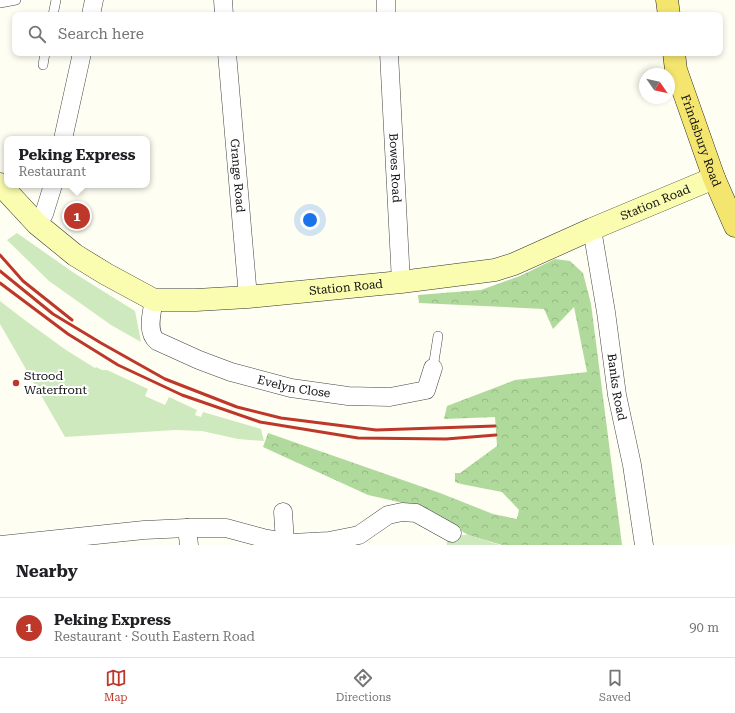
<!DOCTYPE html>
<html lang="en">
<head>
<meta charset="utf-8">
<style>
	body { margin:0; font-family:"Roboto Serif",serif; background:#f2f2f2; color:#202124 }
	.compass { position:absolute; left:639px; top:68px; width:36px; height:36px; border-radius:50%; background:#fff; box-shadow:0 2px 6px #0003; rotate:124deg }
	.you { position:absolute; left:310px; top:220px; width:14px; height:14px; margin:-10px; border:3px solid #fff; border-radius:50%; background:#1a73e8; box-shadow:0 0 0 6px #1a73e833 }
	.badge { display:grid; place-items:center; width:26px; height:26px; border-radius:50%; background:#bd382b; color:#fff; font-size:13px; font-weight:700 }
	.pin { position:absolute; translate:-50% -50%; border:2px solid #fff; box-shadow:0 1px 4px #0006 }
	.popup { position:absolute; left:4px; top:136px; width:146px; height:52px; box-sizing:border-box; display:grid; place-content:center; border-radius:8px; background:#fff; filter:drop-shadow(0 1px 3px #0005); font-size:13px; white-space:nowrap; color:#757577 }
	.popup b { font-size:15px; color:#202124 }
	.popup::after { content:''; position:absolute; left:50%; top:100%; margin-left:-8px; border:8px solid transparent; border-top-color:#fff }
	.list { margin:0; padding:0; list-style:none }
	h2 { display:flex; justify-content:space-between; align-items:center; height:52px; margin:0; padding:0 16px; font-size:17px }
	h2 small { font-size:13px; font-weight:400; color:#757577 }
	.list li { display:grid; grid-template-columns:26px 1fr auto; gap:12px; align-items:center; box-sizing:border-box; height:60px; padding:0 16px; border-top:1px solid #e0e0e0 }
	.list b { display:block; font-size:15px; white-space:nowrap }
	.list p { margin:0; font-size:13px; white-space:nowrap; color:#757577 }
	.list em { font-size:13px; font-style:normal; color:#757577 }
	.icon { flex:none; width:22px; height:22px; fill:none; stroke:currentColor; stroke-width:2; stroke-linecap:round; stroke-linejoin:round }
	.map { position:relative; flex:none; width:735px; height:545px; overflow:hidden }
	.search { position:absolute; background:#fff; box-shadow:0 2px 6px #0003; left:12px; right:12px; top:12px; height:44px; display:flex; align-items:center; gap:10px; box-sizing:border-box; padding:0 14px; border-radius:8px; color:#757577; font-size:15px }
	.sheet { height:112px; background:#fff }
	nav { display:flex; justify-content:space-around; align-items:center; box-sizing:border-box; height:56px; border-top:1px solid #e0e0e0; background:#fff; font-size:11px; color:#757577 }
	nav a { display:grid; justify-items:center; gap:2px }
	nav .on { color:#bd382b }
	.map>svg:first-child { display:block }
</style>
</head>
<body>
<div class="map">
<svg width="735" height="545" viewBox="0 0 735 545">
	<defs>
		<pattern id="forest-crowns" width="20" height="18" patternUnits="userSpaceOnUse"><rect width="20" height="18" fill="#b0d99c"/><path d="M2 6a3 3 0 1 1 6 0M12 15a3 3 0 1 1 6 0" fill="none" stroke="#96b985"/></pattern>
	</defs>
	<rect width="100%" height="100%" fill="#fffef3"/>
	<g fill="#cee9bd">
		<polygon points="17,233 74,273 135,311 141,342 111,325 49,281 7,240"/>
		<polygon points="0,301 26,321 66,350 95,368 96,367 102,370 107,370 148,389 145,396 165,405 169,397 197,410 195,415 201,417 203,412 261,429 264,441 238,439 202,431 175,430 65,437 0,324"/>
		<polygon points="446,535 468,535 500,545 447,545"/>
	</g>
	<polygon fill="url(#forest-crowns)" points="555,259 570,261 583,273 591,304 622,545 502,545 468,535 425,508 368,495 263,447 268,433 440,493 493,514 517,519 519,510 502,492 461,484 455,482 455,473 460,473 497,446 495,417 444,419 447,406 515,380 587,372 574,307 553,329 544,309 419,303 418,295 481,290 520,276"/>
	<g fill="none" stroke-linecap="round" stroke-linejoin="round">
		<defs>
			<g id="service">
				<polyline points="0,3 16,0"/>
				<polyline points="53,15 56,0"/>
				<polyline points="43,65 45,53"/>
				<polyline points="433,368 438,336"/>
			</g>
			<g id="minor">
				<polyline points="223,0 224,15"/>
				<polyline points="386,0 386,15"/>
				<polyline points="91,15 94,0"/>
				<path id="s1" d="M227,53L248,297"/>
				<path id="s2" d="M389,53L401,282"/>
				<polyline points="63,139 82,53"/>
				<polyline points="37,224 44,214 53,185"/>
				<path id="s3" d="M592,229L606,312L617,395L632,465L644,545"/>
				<path id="s4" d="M154,300C152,312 146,332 157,341L199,360L231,372L291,388L348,396L390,397L426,390L433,368"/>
				<polyline points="283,512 285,542"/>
				<polyline points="187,528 189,545"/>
				<polyline points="0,545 144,530 187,528 226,528 263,538 292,543 329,541 359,535 388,515 402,512 416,513 452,533"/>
			</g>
			<g id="secondary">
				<path id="s5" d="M0,184L37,224L75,255L106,274L154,300H196L248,297L401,282L495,270L514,264L592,229L714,178"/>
			</g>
			<g id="primary">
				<polyline points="667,0 669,15"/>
				<path id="s6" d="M674,53L676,70L714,178L735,226"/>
			</g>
		</defs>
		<use href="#service" stroke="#434343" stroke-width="10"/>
		<use href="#minor" stroke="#434343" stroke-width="19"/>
		<use href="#secondary" stroke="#323232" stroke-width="23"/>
		<use href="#primary" stroke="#212121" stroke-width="23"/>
		<use href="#service" stroke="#fff" stroke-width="9"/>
		<use href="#minor" stroke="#fff" stroke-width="18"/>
		<use href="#secondary" stroke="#fafcb0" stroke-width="22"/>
		<use href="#primary" stroke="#f4e56e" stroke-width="22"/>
		<g stroke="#bd382b" stroke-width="3">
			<polyline points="0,255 23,281 72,320"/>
			<polyline points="0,271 53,314 101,343 165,379 237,407 281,418 376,430 495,426"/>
			<polyline points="0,283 68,334 118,365 182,395 260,422 358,438 446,439 496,435"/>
		</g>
	</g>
	<circle fill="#bd382b" stroke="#fff" stroke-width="1.5" cx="16" cy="383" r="4"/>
	<g text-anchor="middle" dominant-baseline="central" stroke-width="4" stroke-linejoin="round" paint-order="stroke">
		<g font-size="12" fill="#101010" stroke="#fff">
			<text stroke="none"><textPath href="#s6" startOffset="92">Frindsbury Road</textPath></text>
			<text stroke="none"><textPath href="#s2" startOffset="115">Bowes Road</textPath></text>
			<text stroke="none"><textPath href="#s1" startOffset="123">Grange Road</textPath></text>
			<text stroke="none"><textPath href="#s5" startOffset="711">Station Road</textPath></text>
			<text stroke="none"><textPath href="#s5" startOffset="387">Station Road</textPath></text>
			<text stroke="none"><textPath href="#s4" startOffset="188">Evelyn Close</textPath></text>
			<text stroke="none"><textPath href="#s3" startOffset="160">Banks Road</textPath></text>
		</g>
		<g font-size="12" fill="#101010" stroke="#fff" text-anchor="start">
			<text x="24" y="376">Strood<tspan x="24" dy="14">Waterfront</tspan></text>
		</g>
	</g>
</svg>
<svg class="compass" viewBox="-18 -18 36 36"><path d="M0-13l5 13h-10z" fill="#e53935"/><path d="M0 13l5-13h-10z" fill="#757577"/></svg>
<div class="you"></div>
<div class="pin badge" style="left:77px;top:216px">1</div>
<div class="popup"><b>Peking Express</b>Restaurant</div>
<div class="search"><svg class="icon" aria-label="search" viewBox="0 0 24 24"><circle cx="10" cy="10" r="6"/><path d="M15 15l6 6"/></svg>Search here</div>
</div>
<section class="sheet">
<h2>Nearby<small></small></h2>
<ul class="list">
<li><span class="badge">1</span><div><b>Peking Express</b><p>Restaurant · South Eastern Road</p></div><em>90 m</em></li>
</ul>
</section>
<nav>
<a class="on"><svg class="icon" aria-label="map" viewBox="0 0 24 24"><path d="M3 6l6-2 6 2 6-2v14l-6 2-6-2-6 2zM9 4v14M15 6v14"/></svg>Map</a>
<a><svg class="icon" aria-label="directions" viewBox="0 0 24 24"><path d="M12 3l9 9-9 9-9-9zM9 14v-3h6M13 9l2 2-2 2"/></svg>Directions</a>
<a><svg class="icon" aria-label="saved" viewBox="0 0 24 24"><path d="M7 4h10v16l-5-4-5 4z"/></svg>Saved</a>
</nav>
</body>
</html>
